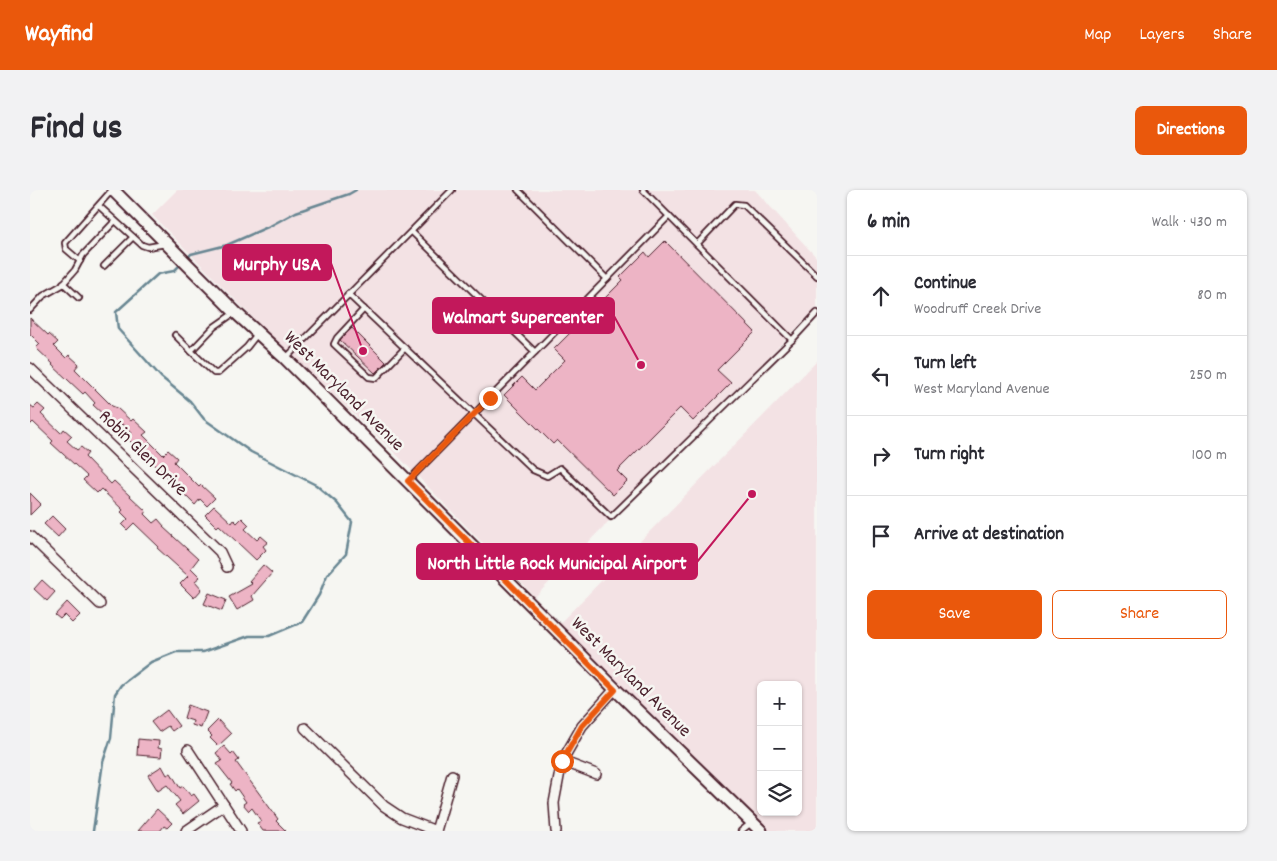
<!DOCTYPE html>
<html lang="en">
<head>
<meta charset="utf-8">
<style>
	body { margin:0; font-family:Dekko,sans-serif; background:#f2f2f3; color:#2b2b33 }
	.controls { position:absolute; right:15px; bottom:15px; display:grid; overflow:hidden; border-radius:8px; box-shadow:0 1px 4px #0004 }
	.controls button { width:45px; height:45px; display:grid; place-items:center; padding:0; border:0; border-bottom:1px solid #e1e1e2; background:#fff; color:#2b2b33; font:25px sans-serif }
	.stop { position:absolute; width:15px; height:15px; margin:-11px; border:4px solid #ea580c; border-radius:50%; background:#fff }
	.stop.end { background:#ea580c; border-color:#fff; box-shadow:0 1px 5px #0008 }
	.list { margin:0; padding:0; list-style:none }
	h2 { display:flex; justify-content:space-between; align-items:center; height:65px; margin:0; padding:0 20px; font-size:21px }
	h2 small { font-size:16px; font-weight:400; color:#7c7c81 }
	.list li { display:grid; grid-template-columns:32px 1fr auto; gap:15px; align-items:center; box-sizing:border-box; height:80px; padding:0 20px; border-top:1px solid #e1e1e2 }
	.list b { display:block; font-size:19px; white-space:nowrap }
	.list p { margin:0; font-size:16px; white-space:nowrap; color:#7c7c81 }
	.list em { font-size:16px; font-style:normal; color:#7c7c81 }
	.actions { display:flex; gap:10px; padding:15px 20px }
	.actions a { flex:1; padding:11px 0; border:1px solid #ea580c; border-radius:8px; text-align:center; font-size:18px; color:#ea580c }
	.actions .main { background:#ea580c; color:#fff }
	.icon { flex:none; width:28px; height:28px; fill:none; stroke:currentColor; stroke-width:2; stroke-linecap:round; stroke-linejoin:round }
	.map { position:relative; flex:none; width:787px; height:641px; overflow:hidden; border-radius:8px }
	header { display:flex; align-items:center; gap:30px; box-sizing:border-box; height:70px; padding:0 25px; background:#ea580c; color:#fff }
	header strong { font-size:24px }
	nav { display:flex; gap:28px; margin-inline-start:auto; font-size:18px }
	.intro { display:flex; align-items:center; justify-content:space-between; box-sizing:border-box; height:120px; padding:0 30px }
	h1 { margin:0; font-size:35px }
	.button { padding:12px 22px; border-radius:8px; background:#ea580c; color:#fff; font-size:18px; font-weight:700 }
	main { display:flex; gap:30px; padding:0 30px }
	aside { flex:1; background:#fff; border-radius:8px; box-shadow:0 1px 4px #0004 }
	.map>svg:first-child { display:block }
</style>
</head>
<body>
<header>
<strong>Wayfind</strong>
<nav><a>Map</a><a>Layers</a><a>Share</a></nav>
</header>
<div class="intro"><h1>Find us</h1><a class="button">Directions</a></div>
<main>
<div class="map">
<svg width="787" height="641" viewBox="0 0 787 641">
	<rect width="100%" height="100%" fill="#f6f6f2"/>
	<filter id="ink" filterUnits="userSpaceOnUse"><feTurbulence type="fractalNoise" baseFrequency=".02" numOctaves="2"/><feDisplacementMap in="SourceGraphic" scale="10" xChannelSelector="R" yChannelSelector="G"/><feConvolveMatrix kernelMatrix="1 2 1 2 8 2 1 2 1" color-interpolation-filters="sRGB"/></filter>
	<g filter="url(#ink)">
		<g fill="#f3e2e4" fill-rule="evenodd">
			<polygon points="147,0 725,0 787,68 787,117 505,407 368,266 235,140 122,25"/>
			<path d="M787,171V641H737L527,436ZM731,495H768V622H731Z"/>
		</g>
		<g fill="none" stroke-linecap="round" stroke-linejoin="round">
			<g stroke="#678692" stroke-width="2.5">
				<polyline points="157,69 161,64 197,55 240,36 266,22 319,4 326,0"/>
				<polyline points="63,641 73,572 81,548 85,504 91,495 121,472 146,462 173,462 219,446 239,446 272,432 289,405 297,385 316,364 322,332 307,313 286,295 221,262 174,229 160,211 131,187 88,139 86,122 128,84 144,81 151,74"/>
			</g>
		</g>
		<g fill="#edb4c5" stroke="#4a1f2b">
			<polygon points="635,51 725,142 687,180 701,193 663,231 650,218 587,281 597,291 583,305 527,250 523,254 474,205 492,187 505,200 535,170 524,159 593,90 590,87 615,62 619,67"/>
			<polygon points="0,128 18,145 19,144 28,152 24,156 36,168 39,165 49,174 45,179 82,216 87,218 101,231 103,229 117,242 113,245 133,265 138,260 147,268 144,272 169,297 171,295 185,308 177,316 170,309 165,315 98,249 102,244 92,234 88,238 63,215 65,213 55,202 53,204 22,175 23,174 6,158 10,154 0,144"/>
			<polygon points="322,138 356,172 345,183 310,150"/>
			<polygon points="8,214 15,220 11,224 31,243 34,239 42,246 37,251 47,260 51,257 58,263 55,267 81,294 84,291 116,321 114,324 123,333 128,329 134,336 133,337 168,369 161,378 170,387 165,391 172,399 164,408 150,394 158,386 127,358 129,357 104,333 97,340 92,335 98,329 91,322 93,320 71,299 67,303 53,290 57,286 21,253 23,251 3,232 0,235 0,215 4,218"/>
			<polygon points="0,303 11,314 0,325"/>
			<polygon points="184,316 202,333 204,330 207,333 212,328 219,335 215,339 227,350 231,346 238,352 233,356 236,360 226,370 189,335 187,337 175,325"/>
			<polygon points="22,326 35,339 28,347 14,334"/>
			<polygon points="233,375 242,383 222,406 224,410 207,420 199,407 222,394 219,391"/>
			<polygon points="12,390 25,402 17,411 4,399"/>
			<polygon points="179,403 196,410 192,421 174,414"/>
			<polygon points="37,412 50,425 42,433 34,425 30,429 25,425"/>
			<polygon points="158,515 177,522 171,538 162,535 163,531 154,528"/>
			<polygon points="137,520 149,536 142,541 138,536 129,542 121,532"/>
			<polygon points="188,530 201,544 188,556 180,548 182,546 177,541"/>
			<polygon points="108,549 129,551 128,558 132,559 131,567 107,565"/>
			<polygon points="194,556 201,564 203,562 209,570 206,572 248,629 246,631 256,641 233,641 227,633 231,631 222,618 219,621 213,614 216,612 207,599 205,601 200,594 202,593 187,574 192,571 186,563"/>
			<polygon points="132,576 137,585 141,583 150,598 153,596 161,606 164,604 169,611 153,624 145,615 150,611 137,595 128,601 118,585"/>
			<polygon points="127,619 142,633 137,638 134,636 130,641 108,641"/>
		</g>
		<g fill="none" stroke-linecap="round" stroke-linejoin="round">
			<defs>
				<g id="service">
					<polyline points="488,0 577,89"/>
					<polyline points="69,16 112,55 118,57 135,54"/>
					<polyline points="382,42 505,162"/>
					<polyline points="667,54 705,14 714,15 787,86"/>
					<polyline points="50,71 36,59 35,53 82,0"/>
					<polyline points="74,76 103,47"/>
					<polyline points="33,93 49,108"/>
					<polyline points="318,104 503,280 517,286 530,278 581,327 762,150 613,0"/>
					<polyline points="334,119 307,148 304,154 339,187 346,188 375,158"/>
					<polyline points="0,120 13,106 32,95 45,80 53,65 85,31"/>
					<polyline points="145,145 161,161 184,137 204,123"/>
					<polyline points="762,150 787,123"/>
					<polyline points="161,161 184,183 188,183 217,157 228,143"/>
					<polyline points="256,168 422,0"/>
					<polyline points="379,290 639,26"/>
					<polyline points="711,641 721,633"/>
				</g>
				<g id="minor">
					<polyline points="0,178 190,362 197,377"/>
					<polyline points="0,346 70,414"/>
					<polyline points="275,538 354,616 372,628 406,641"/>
					<polyline points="158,560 211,641"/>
					<polyline points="532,571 566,584"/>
					<polyline points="156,641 194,615"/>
					<polyline points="406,641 422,585"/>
					<polyline points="526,641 524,613 532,571 552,536 585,499"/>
				</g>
				<polyline id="tertiary" points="83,0 205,122 256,169 585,499 731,641"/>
			</defs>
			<use href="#service" stroke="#4a1f2b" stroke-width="8"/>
			<use href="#minor" stroke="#4a1f2b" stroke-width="12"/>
			<use href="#tertiary" stroke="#4a1f2b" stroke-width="15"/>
			<use href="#service" stroke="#f6f6f2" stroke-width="4.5"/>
			<use href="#minor" stroke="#f6f6f2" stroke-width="9"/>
			<use href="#tertiary" stroke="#f6f6f2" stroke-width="11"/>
		</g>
	</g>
	<g fill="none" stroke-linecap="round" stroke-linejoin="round" filter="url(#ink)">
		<polyline stroke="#ea580c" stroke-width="6" points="460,208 378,291 585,500 552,536 532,571"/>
	</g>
	<g text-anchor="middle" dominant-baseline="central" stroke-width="5" stroke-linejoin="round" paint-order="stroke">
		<g font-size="19" fill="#4a1f2b" stroke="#f6f6f2">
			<text transform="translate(313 202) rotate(45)">West Maryland Avenue</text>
			<text transform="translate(112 264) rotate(44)">Robin Glen Drive</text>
			<text transform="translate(600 488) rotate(45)">West Maryland Avenue</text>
		</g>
	</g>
	<path fill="none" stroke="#c2185b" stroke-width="2" d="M333 161L301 73M611 175L584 126M722 304L667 372"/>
	<g fill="#c2185b" stroke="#f6f6f2" stroke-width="2">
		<circle cx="333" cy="161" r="5"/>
		<circle cx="611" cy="175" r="5"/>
		<circle cx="722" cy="304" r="5"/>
	</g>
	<g fill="#c2185b" stroke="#c2185b" stroke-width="2">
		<rect x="193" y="55" width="108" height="35" rx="5"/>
		<rect x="403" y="108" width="181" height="35" rx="5"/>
		<rect x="387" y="354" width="280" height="35" rx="5"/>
	</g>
	<g font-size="20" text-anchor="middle" font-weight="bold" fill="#fff">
		<text x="247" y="80">Murphy USA</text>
		<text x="493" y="133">Walmart Supercenter</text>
		<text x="527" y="379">North Little Rock Municipal Airport</text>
	</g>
</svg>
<div class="controls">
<button>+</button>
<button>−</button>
<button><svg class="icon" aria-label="layers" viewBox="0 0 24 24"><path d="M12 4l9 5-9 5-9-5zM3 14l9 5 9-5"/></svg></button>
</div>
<div class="stop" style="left:532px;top:571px"></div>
<div class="stop end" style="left:460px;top:208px"></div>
</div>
<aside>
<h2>6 min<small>Walk · 430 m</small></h2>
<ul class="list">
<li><svg class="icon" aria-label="ahead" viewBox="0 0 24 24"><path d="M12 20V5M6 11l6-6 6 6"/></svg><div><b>Continue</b><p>Woodruff Creek Drive</p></div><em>80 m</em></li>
<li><svg class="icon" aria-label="left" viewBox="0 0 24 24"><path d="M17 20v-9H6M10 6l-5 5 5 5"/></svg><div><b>Turn left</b><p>West Maryland Avenue</p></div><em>250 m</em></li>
<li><svg class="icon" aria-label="right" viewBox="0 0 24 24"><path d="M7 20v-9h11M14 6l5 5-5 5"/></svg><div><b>Turn right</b></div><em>100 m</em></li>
<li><svg class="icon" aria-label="arrive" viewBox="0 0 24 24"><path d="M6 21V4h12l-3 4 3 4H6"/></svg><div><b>Arrive at destination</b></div></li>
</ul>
<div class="actions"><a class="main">Save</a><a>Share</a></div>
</aside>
</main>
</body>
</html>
